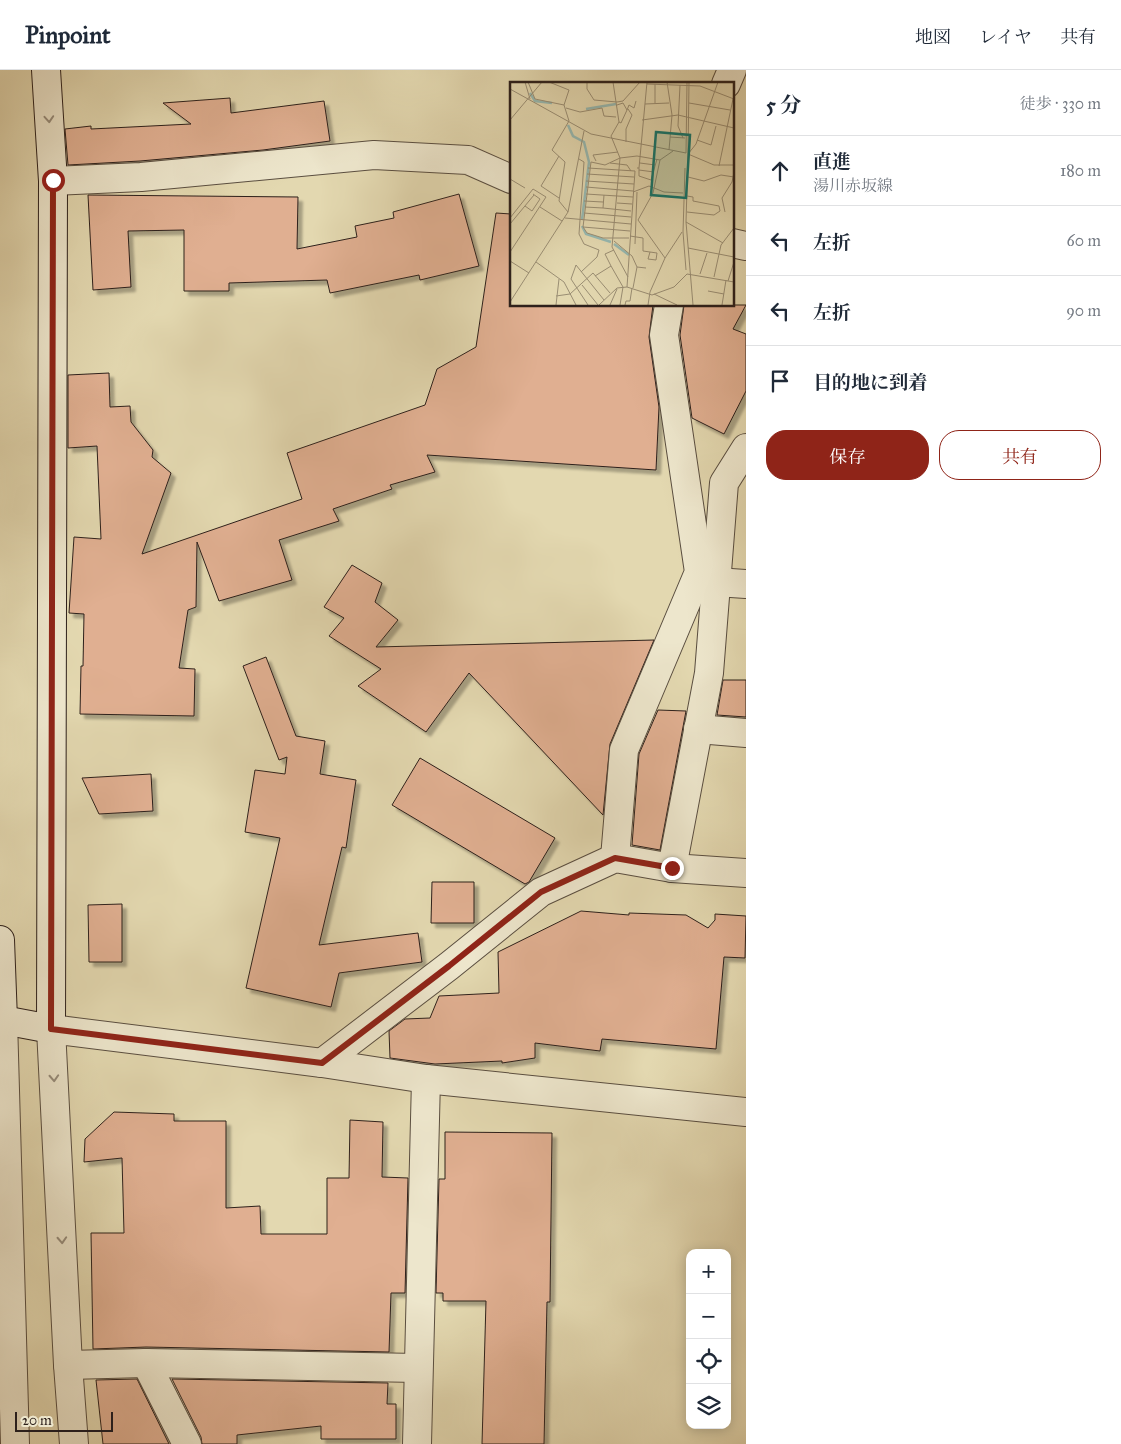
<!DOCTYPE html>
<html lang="ja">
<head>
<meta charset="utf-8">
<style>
	body { margin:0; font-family:"IM FELL Great Primer","Noto Serif JP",serif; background:#f6f6f7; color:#1f2937 }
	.controls { position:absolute; right:15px; bottom:15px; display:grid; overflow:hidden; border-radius:10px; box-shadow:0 2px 12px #0003 }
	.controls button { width:45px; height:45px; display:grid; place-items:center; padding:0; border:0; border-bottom:1px solid #e0e1e3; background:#fff; color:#1f2937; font:25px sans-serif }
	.scale { position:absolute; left:15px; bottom:12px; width:98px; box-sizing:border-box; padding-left:5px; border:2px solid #2d201b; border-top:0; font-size:14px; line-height:18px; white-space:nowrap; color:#2d201b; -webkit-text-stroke:4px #ede6cc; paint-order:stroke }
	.stop { position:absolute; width:15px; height:15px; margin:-11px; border:4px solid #8f2418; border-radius:50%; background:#fff }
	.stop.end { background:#8f2418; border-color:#fff; box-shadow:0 1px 5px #0008 }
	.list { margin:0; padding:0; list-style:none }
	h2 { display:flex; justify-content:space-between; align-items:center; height:65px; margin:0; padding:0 20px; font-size:21px }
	h2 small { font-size:16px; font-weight:400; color:#747a83 }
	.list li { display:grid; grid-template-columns:32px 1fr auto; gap:15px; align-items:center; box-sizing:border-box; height:70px; padding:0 20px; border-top:1px solid #e0e1e3 }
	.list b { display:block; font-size:19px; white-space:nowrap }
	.list p { margin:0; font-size:16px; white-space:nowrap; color:#747a83 }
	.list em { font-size:16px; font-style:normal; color:#747a83 }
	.actions { display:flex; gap:10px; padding:15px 20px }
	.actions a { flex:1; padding:11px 0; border:1px solid #8f2418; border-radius:20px; text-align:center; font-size:18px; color:#8f2418 }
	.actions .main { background:#8f2418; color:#fff }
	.icon { flex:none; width:28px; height:28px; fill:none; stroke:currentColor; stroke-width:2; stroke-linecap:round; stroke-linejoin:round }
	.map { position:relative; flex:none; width:746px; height:1374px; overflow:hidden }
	header { display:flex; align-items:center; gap:30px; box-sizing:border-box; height:70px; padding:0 25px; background:#fff; border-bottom:1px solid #e0e1e3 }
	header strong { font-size:24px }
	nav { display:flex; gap:28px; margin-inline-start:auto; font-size:18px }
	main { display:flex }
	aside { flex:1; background:#fff }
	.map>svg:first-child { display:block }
</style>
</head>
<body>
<header>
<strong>Pinpoint</strong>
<nav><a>地図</a><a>レイヤ</a><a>共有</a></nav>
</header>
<main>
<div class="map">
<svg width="746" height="1374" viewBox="0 0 746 1374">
	<defs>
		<filter id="shadow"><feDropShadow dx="4.5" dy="4.5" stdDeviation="1" flood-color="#0004"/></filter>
	</defs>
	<rect width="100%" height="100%" fill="#e3d8b0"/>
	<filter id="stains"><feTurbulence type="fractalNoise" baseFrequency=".004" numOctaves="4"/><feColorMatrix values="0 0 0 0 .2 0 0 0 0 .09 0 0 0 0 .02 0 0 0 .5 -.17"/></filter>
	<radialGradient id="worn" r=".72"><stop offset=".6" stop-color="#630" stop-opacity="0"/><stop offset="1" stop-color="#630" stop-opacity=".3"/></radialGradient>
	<g fill="#e0af91" stroke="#2d201b" filter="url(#shadow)">
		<polygon points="230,28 231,43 324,31 330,71 263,80 140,91 68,95 65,59 91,56 91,59 191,54 163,33"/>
		<polygon points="459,124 479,196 420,210 419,205 330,223 327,210 229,213 229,221 184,221 184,160 128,161 131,217 93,220 88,125 298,127 297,179 357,167 355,156 394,148 393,142"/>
		<polygon points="496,143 511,144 511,235 653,235 649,267 659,337 656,400 427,385 435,402 390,415 392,419 333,439 339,451 279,470 292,510 219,531 197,472 196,537 188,540 179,598 195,599 194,646 80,644 81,596 83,596 84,544 69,543 74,467 101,469 97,376 68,378 68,305 109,303 110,337 130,336 131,352 153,380 152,387 171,403 142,484 302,429 287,383 425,335 437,299 476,277"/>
		<polygon points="684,235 746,235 733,259 746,264 746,321 724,364 692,348 680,265"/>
		<polygon points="352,495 382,513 375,532 398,550 376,577 654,570 610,674 603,745 469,603 426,662 358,616 381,599 329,566 344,548 324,537"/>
		<polygon points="266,587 296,666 325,671 320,704 356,710 346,778 342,777 319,875 418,863 422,892 339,903 331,937 246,918 280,768 245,762 255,700 285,704 287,687 279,690 243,596"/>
		<polygon points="723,610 746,610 746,647 717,645"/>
		<polygon points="658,640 686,641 660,780 632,775 639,684"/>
		<polygon points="420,688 555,768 529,812 525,814 392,735"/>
		<polygon points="151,704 153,741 99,744 82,708"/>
		<polygon points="432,812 474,812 474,853 431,853"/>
		<polygon points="122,834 122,892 89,892 88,835"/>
		<polygon points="581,841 629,845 629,843 686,845 708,858 715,850 715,844 746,846 745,888 724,887 716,979 602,969 600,981 535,973 535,988 502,993 502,991 435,994 390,988 389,961 405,949 430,948 439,926 499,923 498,882"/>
		<polygon points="114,1042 174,1044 174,1051 226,1051 226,1138 260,1136 261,1164 327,1164 327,1108 349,1108 350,1050 383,1052 382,1107 408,1108 405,1223 391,1223 389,1282 146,1277 93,1279 91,1163 124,1163 122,1088 84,1092 85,1069"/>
		<polygon points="445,1062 552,1063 550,1232 547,1232 544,1374 482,1374 486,1231 443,1231 443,1223 436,1223 439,1109 445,1109"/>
		<polygon points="137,1309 169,1374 103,1374 96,1310"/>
		<polygon points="172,1309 388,1313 387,1334 396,1334 396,1369 321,1369 321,1356 237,1365 237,1374 202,1374 201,1367"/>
	</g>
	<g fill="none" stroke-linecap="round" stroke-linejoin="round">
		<defs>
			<g id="minor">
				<polyline points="726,14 732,0"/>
				<polyline points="53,111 141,107 374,85 468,90 511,109"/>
				<polyline points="732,173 746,176"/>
				<polyline points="716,512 746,514"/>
				<polyline points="698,659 746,663"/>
				<polyline points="615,788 624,680 699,502 664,265 669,235"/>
				<polyline points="672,798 709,603 724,413 746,378"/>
				<polyline points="322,993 449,896 541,822 615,788 672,798 746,803"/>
				<polyline points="146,1293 187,1374"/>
				<polyline points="68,1295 146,1293 418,1298"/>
				<polyline points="417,1374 426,1009"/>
			</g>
			<g id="tertiary">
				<polyline points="0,949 3,950 15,1374"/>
				<polyline points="74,1374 68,1295 51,959 322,993 426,1009 746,1042"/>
			</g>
			<g id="secondary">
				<polyline points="0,870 3,950 0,953"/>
				<polyline points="3,950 51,959 53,111 46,0"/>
			</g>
		</defs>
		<use href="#minor" stroke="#5a4e40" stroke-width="30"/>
		<use href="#tertiary" stroke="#5a4e40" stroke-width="30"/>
		<use href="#secondary" stroke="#2d201b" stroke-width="30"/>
		<use href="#minor" stroke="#ede6cc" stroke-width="28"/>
		<use href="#tertiary" stroke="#ede6cc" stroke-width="28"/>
		<use href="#secondary" stroke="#ede6cc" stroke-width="28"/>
	</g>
	<defs><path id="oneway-chevron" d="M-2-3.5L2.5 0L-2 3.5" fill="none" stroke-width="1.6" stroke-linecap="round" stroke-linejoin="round" transform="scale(1.25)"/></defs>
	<g stroke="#978d7c">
		<use href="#oneway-chevron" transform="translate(49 49) rotate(86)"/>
		<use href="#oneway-chevron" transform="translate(54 1008) rotate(87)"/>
		<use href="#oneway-chevron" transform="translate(62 1170) rotate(87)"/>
	</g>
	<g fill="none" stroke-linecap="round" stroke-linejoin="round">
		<polyline stroke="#8f2418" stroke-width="6" points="53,110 51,959 322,993 449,896 541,822 615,788 672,798"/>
	</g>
	<g transform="translate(510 12)">
		<rect width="224" height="224" fill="#e3d8b0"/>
		<path fill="none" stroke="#96b9b2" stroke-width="2.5" d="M20,11L25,19L42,21M76,27L106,22M58,43L63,54L74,60L79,80L72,138M72,144L76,152L101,160M104,162L119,173"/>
		<path fill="none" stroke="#9a8e74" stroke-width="1" d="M15,0L20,17M18,0L25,17L54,23M39,0L59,8L54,23L59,39L42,68L55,80L49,119L58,130M77,0V7L84,18L107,20L113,19L130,0M103,0L109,40L101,54L110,76L102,165L118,195M157,0L162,33L159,68M179,0L178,72L204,83H224M137,2L190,4L224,17M170,3L168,44L173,56M0,7L81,52L176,71L177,0M145,21V2M179,21L220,28M135,22L159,21M107,23L113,21L117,28L119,23L124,26L126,19M56,26L70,30L92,26L94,34L106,35M0,38L32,0M132,38L168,33L224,46M109,40L111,41L117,28M160,55L175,56M187,58L201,63L206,44M116,60V47L122,33L118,27M49,74L31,104L49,116M69,77L74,80L69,152L74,162L89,168L87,175L71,190M150,78L143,111L128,138L155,176M86,79L83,73L108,70M100,81L117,83L121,89M130,81L145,83M209,84L223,17M78,86L125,89L117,205M127,86H129L137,0M129,86V94L141,98L147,77M175,86L173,150L176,188M129,88L144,90M77,92L124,95M178,95L194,99L211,93L224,95M0,97L15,106M76,99L124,102M76,105L123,109M123,110L139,104L154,110L173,111M76,112L123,115M94,113L93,126L121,129M74,119L93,120M107,121L122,122M15,124L22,129L30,117L23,112M30,125L52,139M75,125L93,126M177,130L204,133L210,129L209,124L183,119V115L177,114M215,130L212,116L222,100L224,90M74,131L121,135M0,136L23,107L36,115L0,170M55,136L121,142M176,140L213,161M0,142L24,113M73,145L77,151L93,156H119M120,149L73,145L81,80L95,83L110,76L127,74L150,78L163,69M120,154L133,156V169L140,170L138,177L146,178L147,171L140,170M104,159L122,174L127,185L136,186M125,162L127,110M178,166L224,175M0,179L19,191M26,180L54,200L66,223M101,184L113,205L110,223M190,192L197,171M85,194L101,184L95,172L104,168M204,195L211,163L224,146M218,199L224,180M72,203L88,223M123,206L127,185M198,209L214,212M144,212L167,223M46,214L60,212L83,191L100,211M0,220L58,130L74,49M46,223L49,197M78,223L61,197L66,183L94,218M89,223L107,206L117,205L142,213L164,205L177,192L224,200M100,223L107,207M115,223L116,219H120L122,206M138,223L140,210L155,176L172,150M183,223L176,140L178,72L186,62L208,0M212,223L216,198"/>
		<path fill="#0f766e" fill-opacity="0.15" stroke="#0f766e" stroke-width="2.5" d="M146,50L180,53L176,116L141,113Z"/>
		<rect width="224" height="224" fill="none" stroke="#2d201b" stroke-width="2.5"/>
	</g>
	<rect width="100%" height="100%" filter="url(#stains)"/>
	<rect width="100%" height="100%" fill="url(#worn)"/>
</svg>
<div class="controls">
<button>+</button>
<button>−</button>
<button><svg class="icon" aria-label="locate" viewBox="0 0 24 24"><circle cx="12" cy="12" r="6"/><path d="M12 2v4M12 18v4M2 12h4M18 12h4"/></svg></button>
<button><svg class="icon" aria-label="layers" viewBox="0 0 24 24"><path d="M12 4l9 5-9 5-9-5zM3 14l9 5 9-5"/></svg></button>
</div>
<div class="scale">20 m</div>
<div class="stop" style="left:53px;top:110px"></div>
<div class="stop end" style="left:672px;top:798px"></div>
</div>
<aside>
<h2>5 分<small>徒歩 · 330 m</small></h2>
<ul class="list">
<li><svg class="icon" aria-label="ahead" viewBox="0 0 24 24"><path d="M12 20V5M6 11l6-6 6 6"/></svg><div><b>直進</b><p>湯川赤坂線</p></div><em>180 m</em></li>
<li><svg class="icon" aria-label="left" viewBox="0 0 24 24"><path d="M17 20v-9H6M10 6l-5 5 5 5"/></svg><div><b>左折</b></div><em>60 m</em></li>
<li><svg class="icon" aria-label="left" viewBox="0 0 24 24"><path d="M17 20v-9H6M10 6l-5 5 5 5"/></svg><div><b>左折</b></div><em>90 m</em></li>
<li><svg class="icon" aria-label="arrive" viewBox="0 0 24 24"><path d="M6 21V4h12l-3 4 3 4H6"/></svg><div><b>目的地に到着</b></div></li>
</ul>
<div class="actions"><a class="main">保存</a><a>共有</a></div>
</aside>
</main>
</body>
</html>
